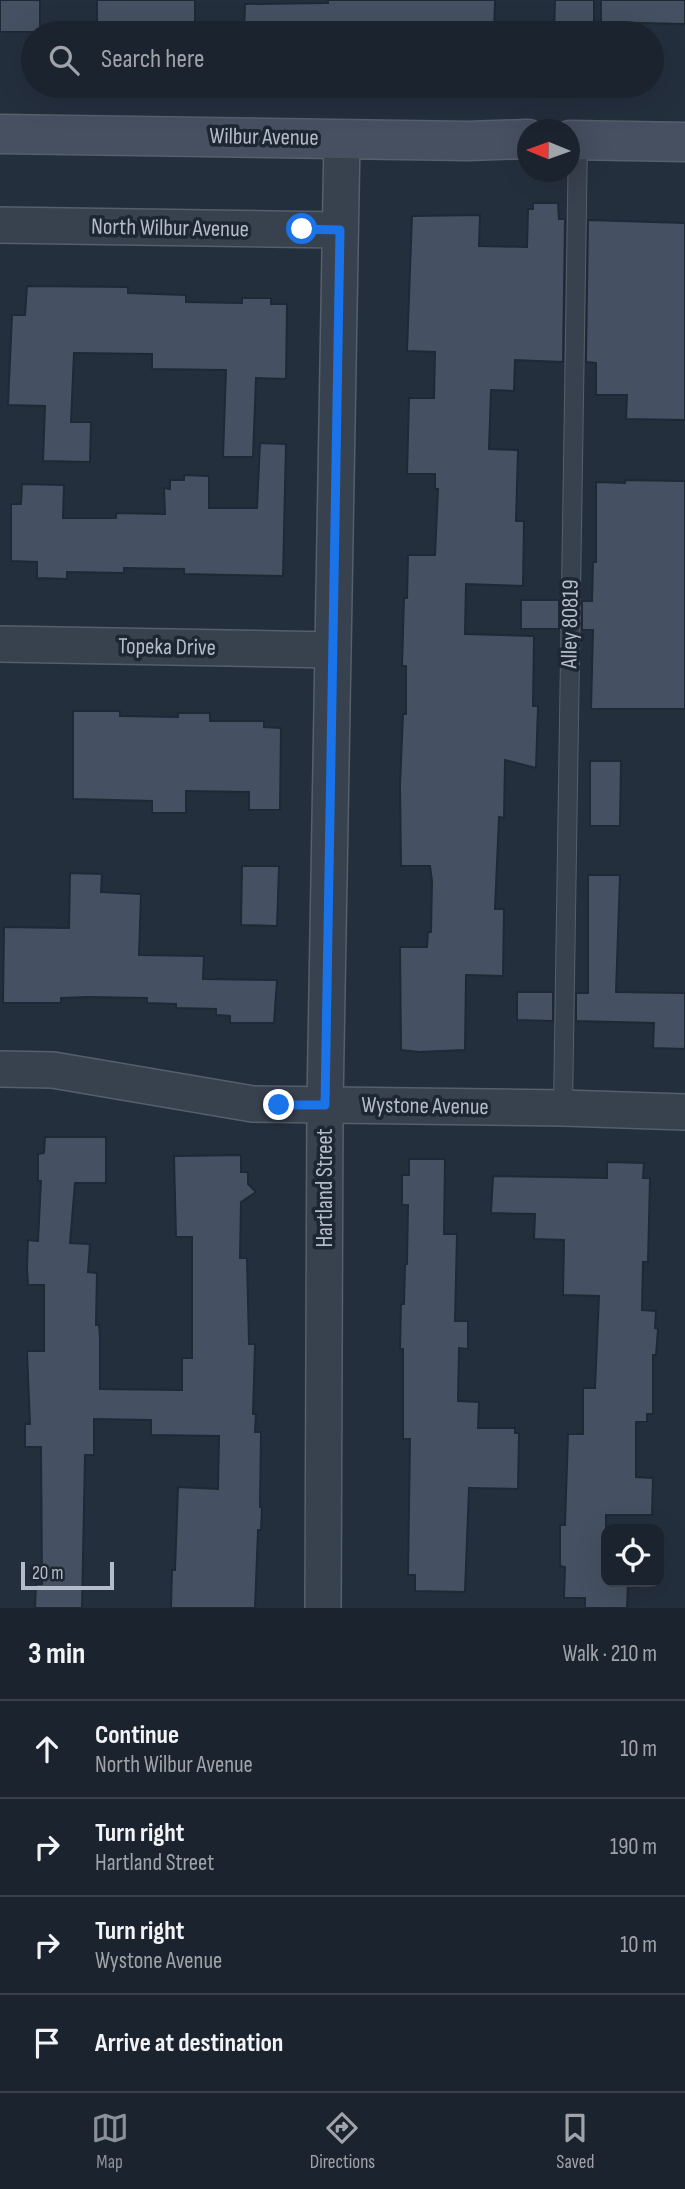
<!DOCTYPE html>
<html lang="en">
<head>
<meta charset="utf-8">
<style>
	body { margin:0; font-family:"Sofia Sans Condensed",sans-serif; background:#282f3a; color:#f1f3f6 }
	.controls { position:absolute; right:21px; bottom:21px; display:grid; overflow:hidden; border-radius:14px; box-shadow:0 7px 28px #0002 }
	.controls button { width:63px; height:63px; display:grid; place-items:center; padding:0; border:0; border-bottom:2px solid #39404a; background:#1b232e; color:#f1f3f6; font:35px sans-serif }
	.compass { position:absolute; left:517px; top:119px; width:63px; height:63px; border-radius:50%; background:#1b232e; box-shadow:0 7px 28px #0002; rotate:271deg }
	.scale { position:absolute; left:21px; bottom:18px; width:93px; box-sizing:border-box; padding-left:7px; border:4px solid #b4bcc9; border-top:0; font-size:19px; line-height:24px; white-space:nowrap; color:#b4bcc9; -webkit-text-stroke:5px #1d2633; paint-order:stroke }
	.stop { position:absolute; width:21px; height:21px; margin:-16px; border:5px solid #1a73e8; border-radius:50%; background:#fff }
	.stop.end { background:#1a73e8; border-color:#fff; box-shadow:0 2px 7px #0008 }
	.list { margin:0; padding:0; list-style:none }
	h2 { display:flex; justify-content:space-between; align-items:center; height:91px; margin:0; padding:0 28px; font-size:30px }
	h2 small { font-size:23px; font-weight:400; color:#a0a4aa }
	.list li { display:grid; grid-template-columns:46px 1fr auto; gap:21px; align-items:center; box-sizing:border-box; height:98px; padding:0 28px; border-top:2px solid #39404a }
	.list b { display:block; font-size:26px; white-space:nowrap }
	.list p { margin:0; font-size:23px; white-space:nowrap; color:#a0a4aa }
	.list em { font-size:23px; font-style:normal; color:#a0a4aa }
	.icon { flex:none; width:38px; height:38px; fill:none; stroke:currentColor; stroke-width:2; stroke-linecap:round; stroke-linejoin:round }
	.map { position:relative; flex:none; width:685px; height:1608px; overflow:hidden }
	.search { position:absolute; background:#1b232e; box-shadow:0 7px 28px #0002; left:21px; right:21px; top:21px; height:77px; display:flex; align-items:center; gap:18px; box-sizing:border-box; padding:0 24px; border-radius:38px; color:#a0a4aa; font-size:26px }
	.sheet { height:483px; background:#1b232e }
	nav { display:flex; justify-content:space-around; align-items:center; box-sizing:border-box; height:98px; border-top:2px solid #39404a; background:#1b232e; font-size:19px; color:#a0a4aa }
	nav a { display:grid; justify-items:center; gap:4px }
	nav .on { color:#8c9099 }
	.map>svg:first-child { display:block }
</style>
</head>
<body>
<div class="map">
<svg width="685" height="1608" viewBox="0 0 685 1608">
	<rect width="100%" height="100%" fill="#242f3e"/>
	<g fill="#455162" stroke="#1f2835" stroke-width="2">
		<rect x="0" y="0" width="40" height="32"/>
		<rect x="97" y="0" width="98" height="33"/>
		<polygon points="328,0 495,0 494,33 276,33 276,31 244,30 245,4 328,3"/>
		<polygon points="555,0 594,0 594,33 554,33"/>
		<polygon points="601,0 685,0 685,24 601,22"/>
		<polygon points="533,203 558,203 559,219 565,219 563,362 515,360 514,391 491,390 489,449 518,450 516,521 524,521 523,586 466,584 465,634 534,636 533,706 538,706 536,768 505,760 504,818 499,817 495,909 504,909 503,976 466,975 465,1050 419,1052 401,1050 400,947 427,947 428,932 431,932 432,881 430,866 401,866 400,786 403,714 406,714 406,666 402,666 404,598 407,598 408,555 435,555 438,489 435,489 435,474 407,474 409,398 434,398 435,352 407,351 412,216 480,215 479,246 527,247 528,209 533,209"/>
		<polygon points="588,220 685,223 685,420 626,419 627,395 596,395 596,363 586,362"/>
		<polygon points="27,286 128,287 128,293 186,295 186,302 242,303 242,298 271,298 271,304 287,304 286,379 256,378 253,457 223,457 226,370 152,369 152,354 74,353 71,422 91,422 90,462 43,461 45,406 8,405 12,315 25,315"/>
		<polygon points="260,443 286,444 283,576 184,574 184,569 124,568 124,573 67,572 67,579 37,578 37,562 11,561 11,504 21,504 22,484 64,485 63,518 116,518 116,513 165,514 164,488 170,489 170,480 184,480 184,475 209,476 209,508 257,508"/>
		<polygon points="625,480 685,481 685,709 591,709 593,630 582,630 582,601 592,601 593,562 596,562 596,482 625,483"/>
		<rect x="521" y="600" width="38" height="29"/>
		<polygon points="73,711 120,711 120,716 178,717 178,713 210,713 210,721 264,721 264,727 281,728 280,810 249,810 249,792 186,791 186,813 152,813 152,801 73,799"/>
		<polygon points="590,761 621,761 620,826 590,826"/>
		<polygon points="242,866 279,866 277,926 241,925"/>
		<polygon points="70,873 102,874 101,892 141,894 139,955 204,956 203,979 277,980 274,1023 230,1023 230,1016 216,1015 216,1009 176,1008 176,1004 147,1003 147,998 89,997 61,998 61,1003 3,1003 4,927 69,928"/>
		<polygon points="588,875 620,875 616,992 685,993 685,1049 653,1048 654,1023 576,1021 576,993 588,993"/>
		<polygon points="517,992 553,992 553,1021 517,1020"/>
		<polygon points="45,1137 106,1137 106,1183 75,1183 70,1243 90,1244 88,1272 97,1273 96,1325 99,1325 100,1337 100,1389 182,1390 182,1358 192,1358 192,1237 176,1237 174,1156 241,1155 241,1172 248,1172 248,1184 256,1192 241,1202 240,1258 247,1258 249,1344 255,1344 253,1414 256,1414 255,1432 261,1432 260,1507 262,1507 261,1530 258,1530 255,1608 171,1608 172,1570 175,1570 178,1487 218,1489 219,1436 151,1435 151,1420 94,1419 94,1455 85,1455 82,1608 35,1608 36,1584 42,1584 41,1447 25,1447 25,1424 30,1424 27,1351 44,1351 44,1285 28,1285 27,1267 28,1240 38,1241 41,1181 38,1181 38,1154 44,1153"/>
		<polygon points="409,1159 445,1159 444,1234 457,1234 455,1321 468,1321 468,1349 459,1348 458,1401 479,1402 478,1428 515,1428 515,1433 519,1433 518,1489 469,1488 465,1592 415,1591 415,1575 408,1575 410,1439 403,1439 403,1349 400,1349 401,1304 404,1304 405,1264 407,1264 408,1205 402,1205 402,1175 409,1175"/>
		<polygon points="607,1162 644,1163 643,1178 650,1178 648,1262 643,1262 642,1310 656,1311 655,1328 658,1329 656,1355 653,1355 653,1414 647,1414 647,1422 636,1422 636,1477 653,1478 652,1515 606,1515 606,1582 628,1582 627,1608 585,1608 585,1598 564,1598 565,1567 560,1566 560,1525 565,1525 568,1434 583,1434 583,1388 595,1388 599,1296 563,1295 564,1240 534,1239 535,1214 491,1213 493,1176 607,1178"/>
	</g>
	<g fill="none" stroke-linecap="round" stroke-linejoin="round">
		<defs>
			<polyline id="lane" points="563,1108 578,140"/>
			<g id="street">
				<polyline points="0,225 340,230"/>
				<polyline points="0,644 333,650"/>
				<polyline points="0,1069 53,1070 253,1104 563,1108 685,1112"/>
				<polyline points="323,1608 325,1105 342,138"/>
			</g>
			<g id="secondary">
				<polyline points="0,134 468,141 528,139"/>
				<polyline points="570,140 685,142"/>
			</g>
		</defs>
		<use href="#lane" stroke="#565f6c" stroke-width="20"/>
		<use href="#street" stroke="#565f6c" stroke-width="38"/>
		<use href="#secondary" stroke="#565f6c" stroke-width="41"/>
		<use href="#lane" stroke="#38414e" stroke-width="18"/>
		<use href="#street" stroke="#38414e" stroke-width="35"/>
		<use href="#secondary" stroke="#465061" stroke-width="38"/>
	</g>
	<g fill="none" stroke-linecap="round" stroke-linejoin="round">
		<polyline stroke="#1a73e8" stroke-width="9" points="279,1105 325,1105 340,230 302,229"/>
	</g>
	<g text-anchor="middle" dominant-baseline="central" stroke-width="7" stroke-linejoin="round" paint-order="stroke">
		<g font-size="23" fill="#b4bcc9" stroke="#1d2633">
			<text transform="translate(264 137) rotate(1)">Wilbur Avenue</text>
			<text transform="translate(170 228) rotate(1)">North Wilbur Avenue</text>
			<text transform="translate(570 624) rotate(-89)">Alley 80819</text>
			<text transform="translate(167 647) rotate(1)">Topeka Drive</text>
			<text transform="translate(425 1106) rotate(1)">Wystone Avenue</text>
			<text transform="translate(325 1188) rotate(-90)">Hartland Street</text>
		</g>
	</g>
</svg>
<div class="controls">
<button><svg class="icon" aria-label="locate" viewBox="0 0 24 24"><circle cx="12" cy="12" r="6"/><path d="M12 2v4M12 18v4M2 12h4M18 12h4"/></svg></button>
</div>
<svg class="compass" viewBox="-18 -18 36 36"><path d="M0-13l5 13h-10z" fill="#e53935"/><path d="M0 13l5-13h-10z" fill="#a0a4aa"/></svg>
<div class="scale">20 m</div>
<div class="stop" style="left:302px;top:229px"></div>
<div class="stop end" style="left:279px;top:1105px"></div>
<div class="search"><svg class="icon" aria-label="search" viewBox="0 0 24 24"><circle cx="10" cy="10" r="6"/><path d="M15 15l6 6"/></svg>Search here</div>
</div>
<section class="sheet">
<h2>3 min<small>Walk · 210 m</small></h2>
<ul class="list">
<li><svg class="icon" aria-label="ahead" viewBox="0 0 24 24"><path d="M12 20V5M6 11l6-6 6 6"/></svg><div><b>Continue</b><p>North Wilbur Avenue</p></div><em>10 m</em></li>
<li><svg class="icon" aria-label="right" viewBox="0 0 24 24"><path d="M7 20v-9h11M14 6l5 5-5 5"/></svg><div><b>Turn right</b><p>Hartland Street</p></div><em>190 m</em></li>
<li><svg class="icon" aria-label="right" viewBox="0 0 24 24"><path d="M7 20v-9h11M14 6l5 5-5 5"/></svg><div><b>Turn right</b><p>Wystone Avenue</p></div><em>10 m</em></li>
<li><svg class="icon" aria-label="arrive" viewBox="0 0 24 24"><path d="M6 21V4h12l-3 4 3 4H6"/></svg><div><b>Arrive at destination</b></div></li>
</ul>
</section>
<nav>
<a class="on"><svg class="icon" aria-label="map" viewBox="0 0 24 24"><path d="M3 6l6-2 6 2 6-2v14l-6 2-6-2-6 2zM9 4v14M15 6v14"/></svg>Map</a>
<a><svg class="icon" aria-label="directions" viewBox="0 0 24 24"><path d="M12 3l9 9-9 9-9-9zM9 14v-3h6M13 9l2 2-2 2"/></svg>Directions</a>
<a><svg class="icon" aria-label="saved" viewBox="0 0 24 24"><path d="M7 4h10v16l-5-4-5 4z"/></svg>Saved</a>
</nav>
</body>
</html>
